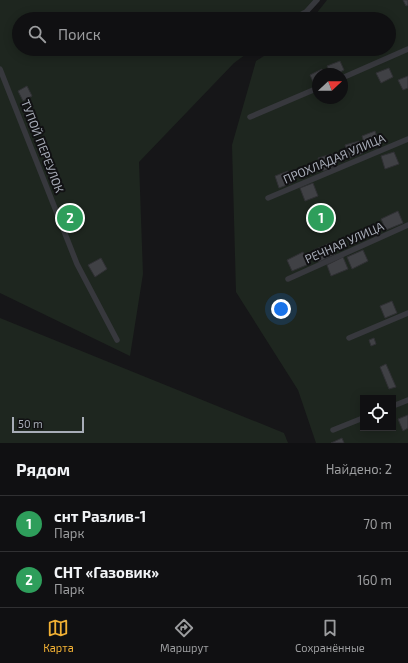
<!DOCTYPE html>
<html lang="ru">
<head>
<meta charset="utf-8">
<style>
	body { margin:0; font-family:"Exo 2",sans-serif; background:#19191b; color:#f1f3f6 }
	.controls { position:absolute; right:12px; bottom:12px; display:grid; overflow:hidden; border-radius:0px; box-shadow:0 2px 10px #0003 }
	.controls button { width:36px; height:36px; display:grid; place-items:center; padding:0; border:0; border-bottom:1px solid #303032; background:#101012; color:#f1f3f6; font:20px sans-serif }
	.compass { position:absolute; left:312px; top:68px; width:36px; height:36px; border-radius:50%; background:#101012; box-shadow:0 2px 10px #0003; rotate:68deg }
	.scale { position:absolute; left:12px; bottom:10px; width:72px; box-sizing:border-box; padding-left:4px; border:2px solid #a8adb8; border-top:0; font-size:11px; line-height:14px; white-space:nowrap; color:#a8adb8; -webkit-text-stroke:3px #111113; paint-order:stroke }
	.you { position:absolute; left:281px; top:309px; width:14px; height:14px; margin:-10px; border:3px solid #fff; border-radius:50%; background:#1a73e8; box-shadow:0 0 0 6px #1a73e833 }
	.badge { display:grid; place-items:center; width:26px; height:26px; border-radius:50%; background:#f2b134; color:#fff; font-size:13px; font-weight:700 }
	.pin { position:absolute; translate:-50% -50%; border:2px solid #fff; box-shadow:0 1px 4px #0006 }
	.list { margin:0; padding:0; list-style:none }
	h2 { display:flex; justify-content:space-between; align-items:center; height:52px; margin:0; padding:0 16px; font-size:17px }
	h2 small { font-size:13px; font-weight:400; color:#9c9d9f }
	.list li { display:grid; grid-template-columns:26px 1fr auto; gap:12px; align-items:center; box-sizing:border-box; height:56px; padding:0 16px; border-top:1px solid #303032 }
	.list b { display:block; font-size:15px; white-space:nowrap }
	.list p { margin:0; font-size:13px; white-space:nowrap; color:#9c9d9f }
	.list em { font-size:13px; font-style:normal; color:#9c9d9f }
	.icon { flex:none; width:22px; height:22px; fill:none; stroke:currentColor; stroke-width:2; stroke-linecap:round; stroke-linejoin:round }
	.map { position:relative; flex:none; width:408px; height:443px; overflow:hidden }
	.search { position:absolute; background:#101012; box-shadow:0 2px 10px #0003; left:12px; right:12px; top:12px; height:44px; display:flex; align-items:center; gap:10px; box-sizing:border-box; padding:0 14px; border-radius:22px; color:#9c9d9f; font-size:15px }
	.sheet { height:164px; background:#101012 }
	nav { display:flex; justify-content:space-around; align-items:center; box-sizing:border-box; height:56px; border-top:1px solid #303032; background:#101012; font-size:11px; color:#9c9d9f }
	nav a { display:grid; justify-items:center; gap:2px }
	nav .on { color:#f2b134 }
	.map>svg:first-child { display:block }
</style>
</head>
<body>
<div class="map">
<svg width="408" height="443" viewBox="0 0 408 443">
	<rect width="100%" height="100%" fill="#161618"/>
	<g fill="#1e261f" fill-rule="evenodd">
		<polygon points="0,0 319,0 293,19 19,19 19,49 253,49 234,63 139,162 143,274 130,356 0,293"/>
		<path d="M327,0H408V443H316L298,390L236,292L232,145L256,61L275,49H389V19H312ZM318,74H342V98H318ZM363,398H393V428H363Z"/>
		<polygon points="0,318 284,433 288,443 0,443"/>
	</g>
	<g fill="#404145" stroke="#303034">
		<polygon points="403,0 408,0 408,5 406,6"/>
		<polygon points="340,61 344,70 336,74 331,74 327,66"/>
		<polygon points="389,68 393,77 381,83 376,73"/>
		<polygon points="322,69 324,74 318,74 318,82 314,84 310,75"/>
		<polygon points="408,76 408,88 403,90 398,80"/>
		<polygon points="27,86 32,96 23,101 18,91"/>
		<polygon points="324,98 337,98 326,103"/>
		<polygon points="375,131 379,144 366,149 362,136"/>
		<polygon points="359,141 363,153 350,158 345,145"/>
		<polygon points="394,152 399,164 385,169 381,156"/>
		<polygon points="332,154 336,166 323,171 318,158"/>
		<polygon points="288,171 292,183 279,188 275,176"/>
		<polygon points="313,183 318,196 305,201 300,188"/>
		<polygon points="398,211 403,223 386,230 381,219"/>
		<polygon points="330,243 335,254 319,262 314,250"/>
		<polygon points="363,250 368,261 352,269 347,257"/>
		<polygon points="303,252 309,264 292,271 287,260"/>
		<polygon points="343,257 348,269 331,276 327,265"/>
		<polygon points="101,258 107,269 95,277 88,265"/>
		<polygon points="392,301 397,313 385,318 380,306"/>
		<polygon points="374,338 376,344 371,346 369,340"/>
		<polygon points="386,364 396,387 389,389 380,367"/>
		<polygon points="408,415 408,428 403,431 398,419"/>
		<polygon points="342,438 344,443 331,443"/>
	</g>
	<g fill="none" stroke-linecap="round" stroke-linejoin="round">
		<g stroke="#37383d" stroke-width="5.5">
			<polyline points="293,19 306,12 317,0"/>
			<polyline points="0,69 77,264 117,340"/>
			<polyline points="342,78 408,49"/>
			<polyline points="250,117 318,88"/>
			<polyline points="268,198 408,139"/>
			<polyline points="288,279 408,225"/>
			<polyline points="349,338 408,313"/>
			<polyline points="393,406 408,400"/>
			<polyline points="333,430 363,418"/>
		</g>
	</g>
	<g text-anchor="middle" dominant-baseline="central" stroke-width="4" stroke-linejoin="round" paint-order="stroke">
		<g font-size="12" fill="#a8adb8" stroke="#111113">
			<text transform="translate(43 146) rotate(69)">ТУПОЙ ПЕРЕУЛОК</text>
			<text transform="translate(334 158) rotate(-23)">ПРОХЛАДАЯ УЛИЦА</text>
			<text transform="translate(344 242) rotate(-24)">РЕЧНАЯ УЛИЦА</text>
		</g>
	</g>
</svg>
<div class="controls">
<button><svg class="icon" aria-label="locate" viewBox="0 0 24 24"><circle cx="12" cy="12" r="6"/><path d="M12 2v4M12 18v4M2 12h4M18 12h4"/></svg></button>
</div>
<svg class="compass" viewBox="-18 -18 36 36"><path d="M0-13l5 13h-10z" fill="#e53935"/><path d="M0 13l5-13h-10z" fill="#9c9d9f"/></svg>
<div class="scale">50 m</div>
<div class="you"></div>
<div class="pin badge" style="left:321px;top:218px;background:#2e9e5b">1</div>
<div class="pin badge" style="left:70px;top:218px;background:#2e9e5b">2</div>
<div class="search"><svg class="icon" aria-label="search" viewBox="0 0 24 24"><circle cx="10" cy="10" r="6"/><path d="M15 15l6 6"/></svg>Поиск</div>
</div>
<section class="sheet">
<h2>Рядом<small>Найдено: 2</small></h2>
<ul class="list">
<li><span class="badge" style="background:#2e9e5b">1</span><div><b>снт Разлив-1</b><p>Парк</p></div><em>70 m</em></li>
<li><span class="badge" style="background:#2e9e5b">2</span><div><b>СНТ «Газовик»</b><p>Парк</p></div><em>160 m</em></li>
</ul>
</section>
<nav>
<a class="on"><svg class="icon" aria-label="map" viewBox="0 0 24 24"><path d="M3 6l6-2 6 2 6-2v14l-6 2-6-2-6 2zM9 4v14M15 6v14"/></svg>Карта</a>
<a><svg class="icon" aria-label="directions" viewBox="0 0 24 24"><path d="M12 3l9 9-9 9-9-9zM9 14v-3h6M13 9l2 2-2 2"/></svg>Маршрут</a>
<a><svg class="icon" aria-label="saved" viewBox="0 0 24 24"><path d="M7 4h10v16l-5-4-5 4z"/></svg>Сохранённые</a>
</nav>
</body>
</html>
